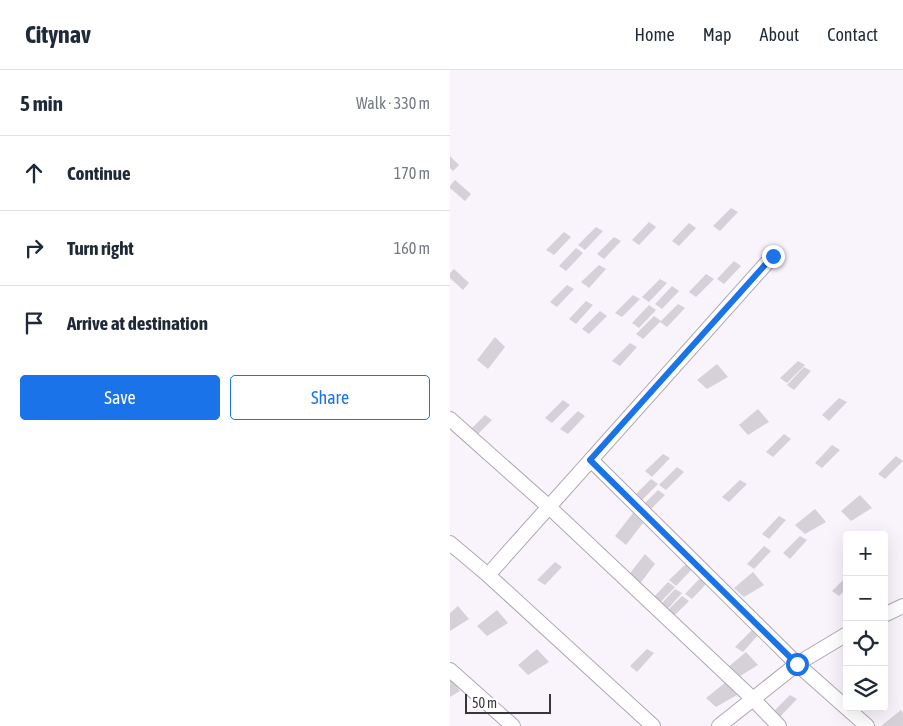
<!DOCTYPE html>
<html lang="en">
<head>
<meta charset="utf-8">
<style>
	body { margin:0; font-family:"Asap Condensed",sans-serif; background:#f6f6f7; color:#1f2937 }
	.controls { position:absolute; right:15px; bottom:15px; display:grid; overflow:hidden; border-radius:5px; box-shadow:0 5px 20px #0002 }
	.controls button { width:45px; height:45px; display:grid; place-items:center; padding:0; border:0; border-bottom:1px solid #e0e1e3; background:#fff; color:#1f2937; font:25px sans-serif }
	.scale { position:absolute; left:15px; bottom:12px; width:86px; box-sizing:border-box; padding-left:5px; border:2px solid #39363a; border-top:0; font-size:14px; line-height:18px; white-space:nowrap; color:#39363a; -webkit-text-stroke:4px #fff; paint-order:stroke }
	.stop { position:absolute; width:15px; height:15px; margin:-11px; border:4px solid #1a73e8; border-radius:50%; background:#fff }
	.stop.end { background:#1a73e8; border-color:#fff; box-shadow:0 1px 5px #0008 }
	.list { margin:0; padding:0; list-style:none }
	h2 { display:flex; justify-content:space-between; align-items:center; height:65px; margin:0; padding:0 20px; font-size:21px }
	h2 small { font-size:16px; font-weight:400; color:#747a83 }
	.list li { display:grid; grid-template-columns:32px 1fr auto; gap:15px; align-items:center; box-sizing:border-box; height:75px; padding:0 20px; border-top:1px solid #e0e1e3 }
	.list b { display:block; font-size:19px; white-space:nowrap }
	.list em { font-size:16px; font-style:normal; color:#747a83 }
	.actions { display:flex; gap:10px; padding:15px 20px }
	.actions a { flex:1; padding:11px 0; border:1px solid #1a73e8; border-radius:5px; text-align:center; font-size:18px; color:#1a73e8 }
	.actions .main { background:#1a73e8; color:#fff }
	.icon { flex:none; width:28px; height:28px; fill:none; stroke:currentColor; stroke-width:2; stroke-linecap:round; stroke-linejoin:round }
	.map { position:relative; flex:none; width:453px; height:656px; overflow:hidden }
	header { display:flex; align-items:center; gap:30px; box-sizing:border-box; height:70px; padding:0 25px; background:#fff; border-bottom:1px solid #e0e1e3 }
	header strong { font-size:24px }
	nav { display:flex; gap:28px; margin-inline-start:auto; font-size:18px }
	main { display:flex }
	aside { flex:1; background:#fff }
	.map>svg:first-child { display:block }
</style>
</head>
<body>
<header>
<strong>Citynav</strong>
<nav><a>Home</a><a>Map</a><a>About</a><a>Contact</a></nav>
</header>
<main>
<aside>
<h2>5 min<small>Walk · 330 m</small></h2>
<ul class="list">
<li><svg class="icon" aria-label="ahead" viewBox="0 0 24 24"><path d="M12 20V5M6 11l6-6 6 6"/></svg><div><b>Continue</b></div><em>170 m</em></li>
<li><svg class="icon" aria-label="right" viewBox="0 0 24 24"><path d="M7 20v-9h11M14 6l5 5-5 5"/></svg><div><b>Turn right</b></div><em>160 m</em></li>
<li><svg class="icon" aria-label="arrive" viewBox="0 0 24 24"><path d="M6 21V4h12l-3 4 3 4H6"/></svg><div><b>Arrive at destination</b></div></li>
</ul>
<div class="actions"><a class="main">Save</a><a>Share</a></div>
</aside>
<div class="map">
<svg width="453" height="656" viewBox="0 0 453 656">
	<rect width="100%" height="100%" fill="#f9f3fc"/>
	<g fill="#d6d0d9">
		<polygon points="0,86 9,95 3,101 0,98"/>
		<polygon points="5,110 21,124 15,131 0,118 0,116"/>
		<polygon points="281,138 288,142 270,161 263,156"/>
		<polygon points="199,152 206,157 189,175 182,170"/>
		<polygon points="239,153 246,158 229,176 222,171"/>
		<polygon points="146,157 153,161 135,180 128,175"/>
		<polygon points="114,162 121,167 104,185 96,180"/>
		<polygon points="164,167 171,171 154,189 147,184"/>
		<polygon points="126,178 133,183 116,201 109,196"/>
		<polygon points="284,191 291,196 274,214 267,209"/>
		<polygon points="149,195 156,199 139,218 131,212"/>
		<polygon points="4,199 19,213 13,220 0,208 0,203"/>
		<polygon points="256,204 264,209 246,227 239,222"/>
		<polygon points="210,209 217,213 199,232 192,227"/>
		<polygon points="117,215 124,219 107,237 100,232"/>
		<polygon points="222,216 229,221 212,239 205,234"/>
		<polygon points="183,225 190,229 172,247 165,243"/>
		<polygon points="136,231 143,235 126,254 119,249"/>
		<polygon points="228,234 235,238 217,257 210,252 193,269 186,264 204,246 211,251"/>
		<polygon points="199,235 206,240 189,258 182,253"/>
		<polygon points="150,241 157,246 139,264 132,259"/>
		<polygon points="45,267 55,277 38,299 27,290"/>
		<polygon points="180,273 187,277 170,296 162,291"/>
		<polygon points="348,291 355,295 337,313 330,308"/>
		<polygon points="267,294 278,307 257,319 247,310"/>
		<polygon points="354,297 361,301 344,320 337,315"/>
		<polygon points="389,328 397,332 379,351 372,345"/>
		<polygon points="113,330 120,335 102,353 95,348"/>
		<polygon points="308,339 319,352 298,365 289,355"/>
		<polygon points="128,341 135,346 118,364 110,359"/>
		<polygon points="35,345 42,350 24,368 17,363"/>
		<polygon points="334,364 341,369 323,387 316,382"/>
		<polygon points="382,375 390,380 372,398 365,393"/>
		<polygon points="213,384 220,388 202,407 195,401"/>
		<polygon points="446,386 453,391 435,409 428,404"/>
		<polygon points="227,397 234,402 216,420 209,415"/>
		<polygon points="201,409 208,414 190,432 183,427"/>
		<polygon points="290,410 297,414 279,432 272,427"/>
		<polygon points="208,420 215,425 197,443 190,438"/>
		<polygon points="410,425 422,438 401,451 391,441"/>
		<polygon points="365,439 376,452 355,464 345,455"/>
		<polygon points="183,443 193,453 176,475 165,466"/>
		<polygon points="329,446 336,450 319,469 312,464"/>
		<polygon points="350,466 357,470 340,489 333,483"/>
		<polygon points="314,476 321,481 304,499 297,494"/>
		<polygon points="195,484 205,494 188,516 177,507"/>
		<polygon points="105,492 112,497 95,515 87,510"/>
		<polygon points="237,493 244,497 226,516 219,510"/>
		<polygon points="303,502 314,515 294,527 284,518"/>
		<polygon points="252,506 259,511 242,529 235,524"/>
		<polygon points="397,506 397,518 389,526 382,521"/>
		<polygon points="218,512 225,517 208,535 201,530"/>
		<polygon points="225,519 232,523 215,542 208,537"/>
		<polygon points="232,526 239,531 221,549 214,544"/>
		<polygon points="8,536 19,549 0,561 0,543"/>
		<polygon points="47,540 58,553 37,566 27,556"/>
		<polygon points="303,559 310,563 293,582 285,577"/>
		<polygon points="87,579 99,592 78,605 68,595"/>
		<polygon points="197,579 204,583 187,602 180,596"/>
		<polygon points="296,582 308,595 287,608 277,598"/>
		<polygon points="0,609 10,621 0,627"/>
		<polygon points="276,612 287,625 266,637 256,628"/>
		<polygon points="340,625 347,629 329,648 322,643"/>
		<polygon points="451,640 453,643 453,656 431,656"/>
	</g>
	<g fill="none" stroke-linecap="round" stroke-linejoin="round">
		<defs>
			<g id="minor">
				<polyline points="0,349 99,437 303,629 329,656"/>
				<polyline points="141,390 347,594 417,656"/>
				<polyline points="0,473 38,505 203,656"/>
				<polyline points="38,505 323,186"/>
				<polyline points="434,545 453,536"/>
				<polyline points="0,600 63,656"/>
				<polyline points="269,656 347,594 397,564"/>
			</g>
		</defs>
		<use href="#minor" stroke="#aea8b1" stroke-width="16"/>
		<use href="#minor" stroke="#fff" stroke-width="14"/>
	</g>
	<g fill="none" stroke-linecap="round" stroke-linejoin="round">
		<polyline stroke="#1a73e8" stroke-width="6" points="323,186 140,390 347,594"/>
	</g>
</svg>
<div class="controls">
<button>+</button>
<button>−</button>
<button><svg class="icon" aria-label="locate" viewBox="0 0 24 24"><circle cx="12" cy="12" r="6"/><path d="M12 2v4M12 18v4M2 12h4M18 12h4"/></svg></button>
<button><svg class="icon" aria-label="layers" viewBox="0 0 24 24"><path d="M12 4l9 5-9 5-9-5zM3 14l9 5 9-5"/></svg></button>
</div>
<div class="scale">50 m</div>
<div class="stop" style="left:347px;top:594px"></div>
<div class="stop end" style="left:323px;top:186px"></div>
</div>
</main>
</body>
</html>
